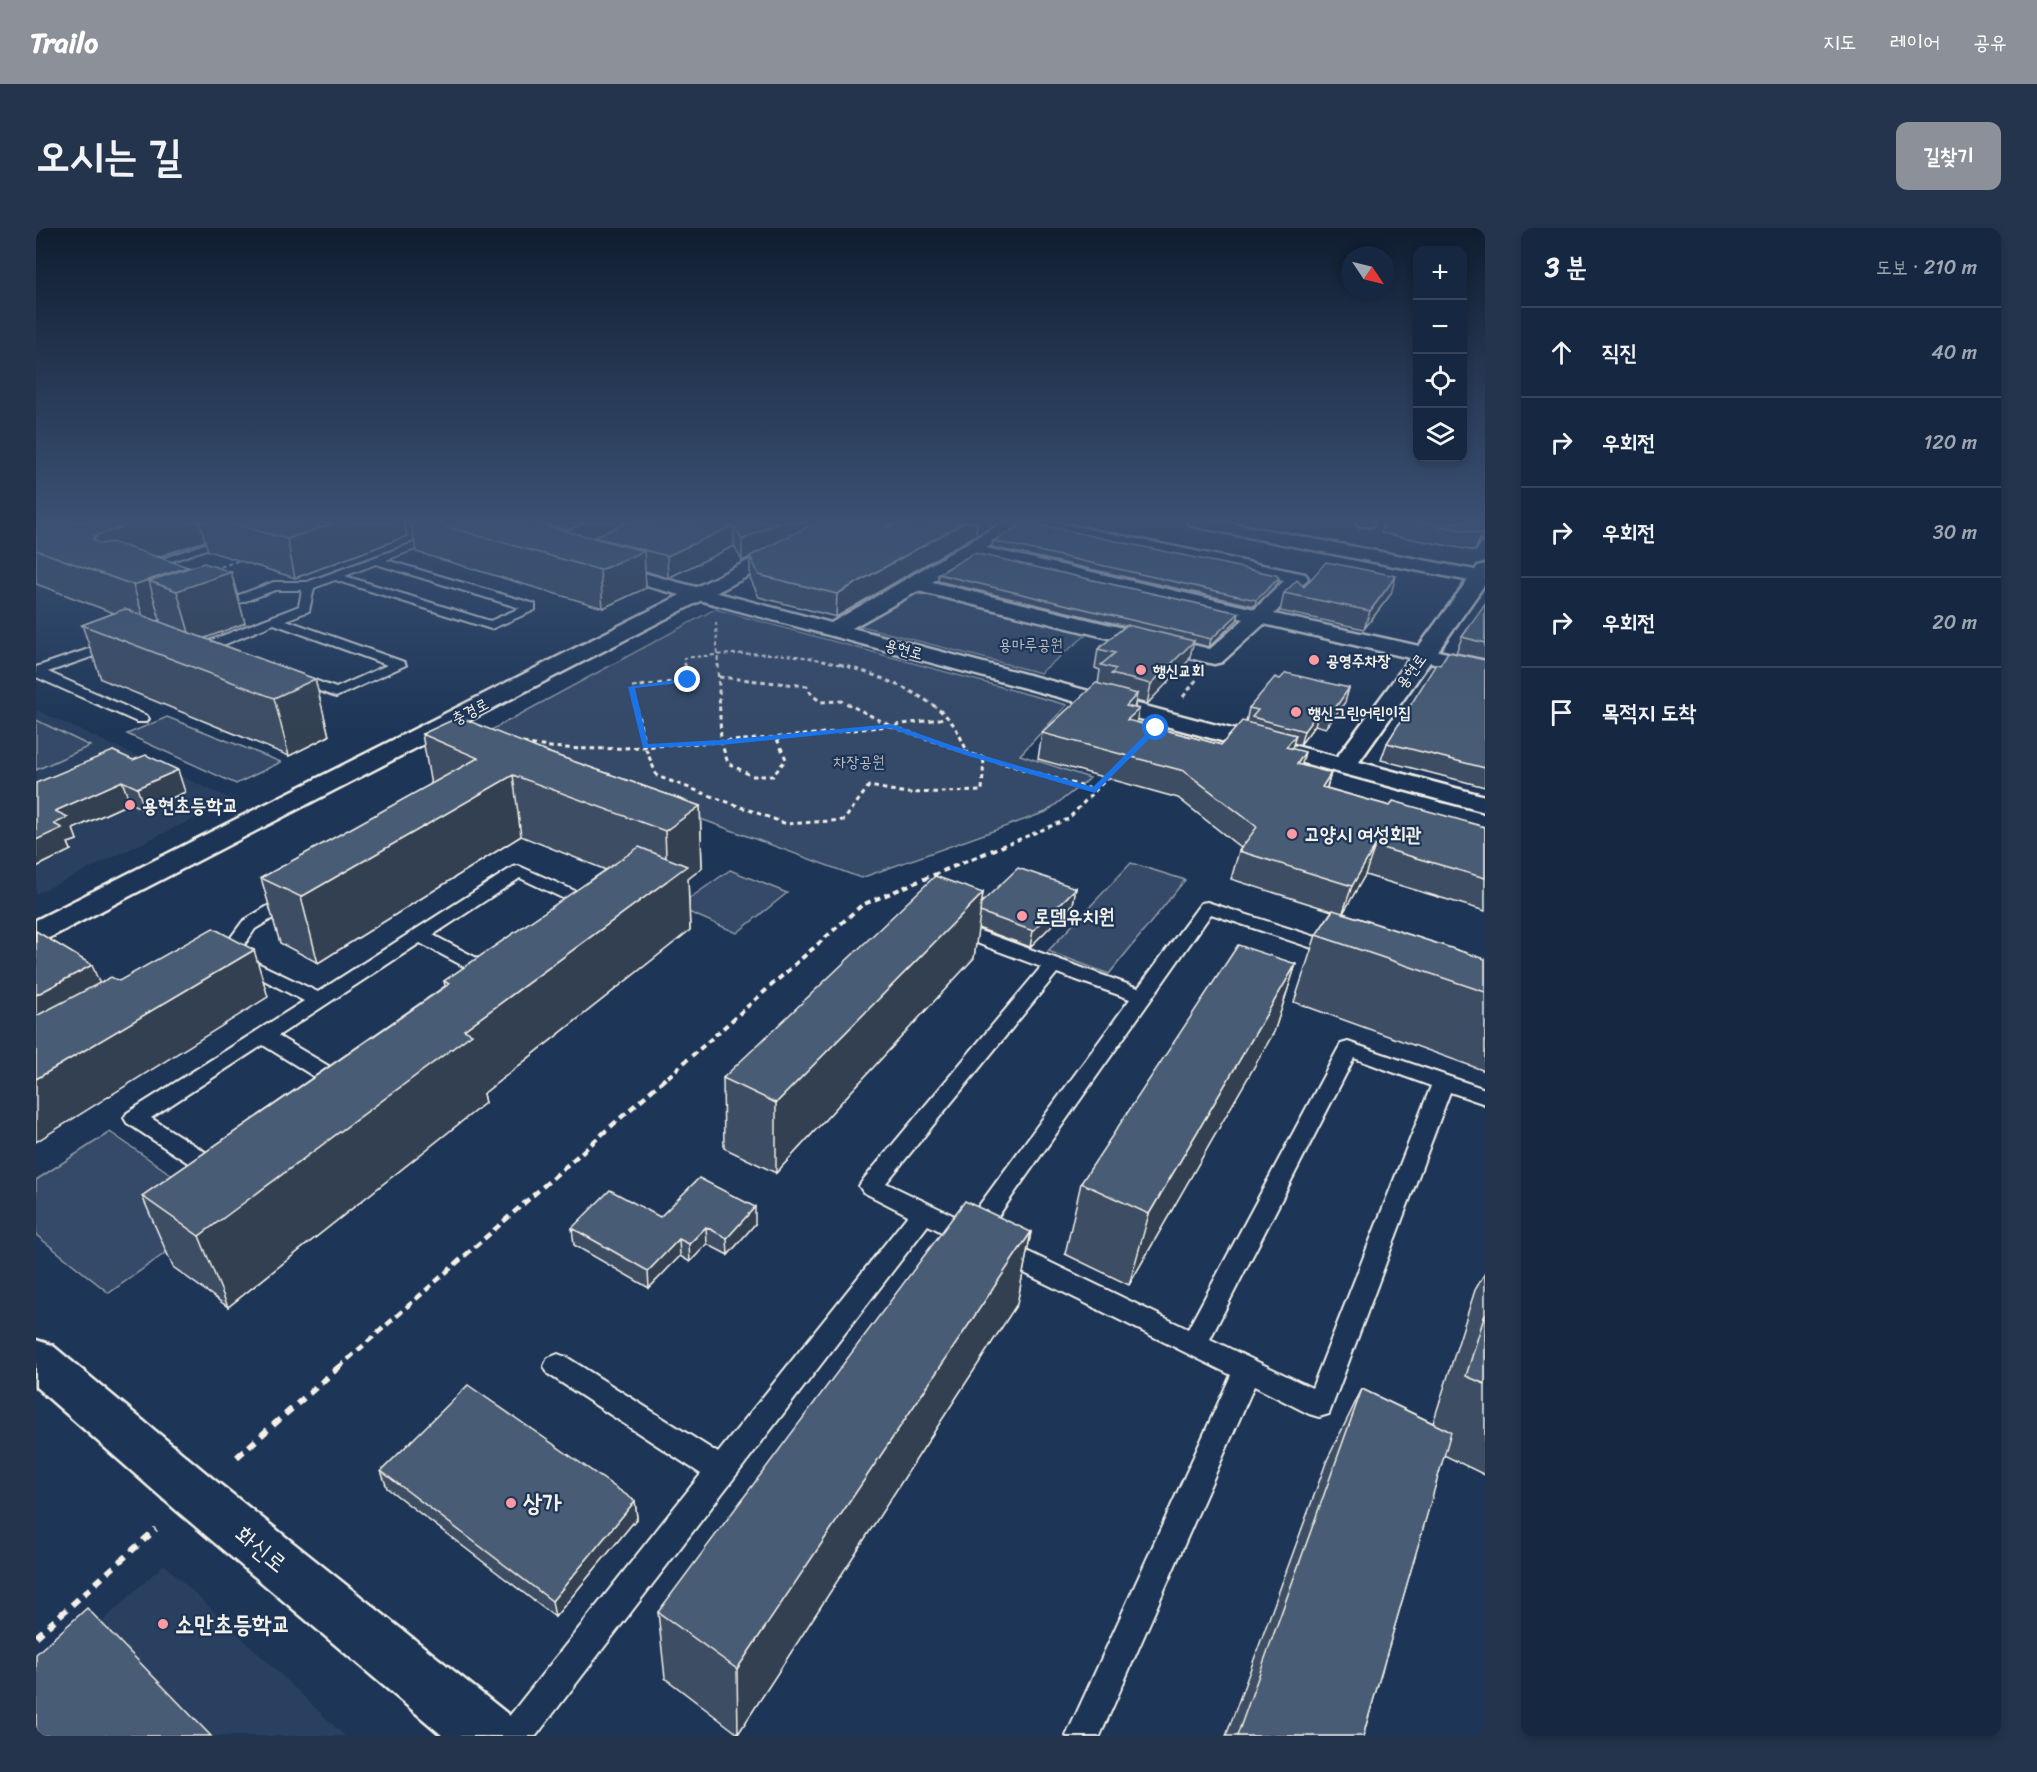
<!DOCTYPE html>
<html lang="ko">
<head>
<meta charset="utf-8">
<style>
	body { margin:0; font-family:Sriracha,"Poor Story",sans-serif; background:#23344c; color:#f1f3f6 }
	.controls { position:absolute; right:18px; top:18px; display:grid; overflow:hidden; border-radius:12px; box-shadow:0 3px 9px #0003 }
	.controls button { width:54px; height:54px; display:grid; place-items:center; padding:0; border:0; border-bottom:2px solid #35445a; background:#162841; color:#f1f3f6; font:30px sans-serif }
	.compass { position:absolute; left:1305px; top:18px; width:54px; height:54px; border-radius:50%; background:#162841; box-shadow:0 3px 9px #0003; rotate:125deg }
	.stop { position:absolute; width:18px; height:18px; margin:-14px; border:4px solid #1a73e8; border-radius:50%; background:#fff }
	.stop.end { background:#1a73e8; border-color:#fff; box-shadow:0 2px 6px #0008 }
	.list { margin:0; padding:0; list-style:none }
	h2 { display:flex; justify-content:space-between; align-items:center; height:78px; margin:0; padding:0 24px; font-size:26px }
	h2 small { font-size:20px; font-weight:400; color:#9ea6b1 }
	.list li { display:grid; grid-template-columns:39px 1fr auto; gap:18px; align-items:center; box-sizing:border-box; height:90px; padding:0 24px; border-top:2px solid #35445a }
	.list b { display:block; font-size:22px; white-space:nowrap }
	.list em { font-size:20px; font-style:normal; color:#9ea6b1 }
	.icon { flex:none; width:33px; height:33px; fill:none; stroke:currentColor; stroke-width:2; stroke-linecap:round; stroke-linejoin:round }
	.map { position:relative; flex:none; width:1449px; height:1508px; overflow:hidden; border-radius:12px }
	header { display:flex; align-items:center; gap:36px; box-sizing:border-box; height:84px; padding:0 30px; background:#8c9099; color:#fff }
	header strong { font-size:28px }
	nav { display:flex; gap:33px; margin-inline-start:auto; font-size:21px }
	.intro { display:flex; align-items:center; justify-content:space-between; box-sizing:border-box; height:144px; padding:0 36px }
	h1 { margin:0; font-size:42px }
	.button { padding:15px 27px; border-radius:12px; background:#8c9099; color:#fff; font-size:21px; font-weight:700 }
	main { display:flex; gap:36px; padding:0 36px }
	aside { flex:1; background:#162841; border-radius:12px; box-shadow:0 3px 9px #0003 }
	.map>svg:first-child { display:block }
</style>
</head>
<body>
<header>
<strong>Trailo</strong>
<nav><a>지도</a><a>레이어</a><a>공유</a></nav>
</header>
<div class="intro"><h1>오시는 길</h1><a class="button">길찾기</a></div>
<main>
<div class="map">
<svg width="1449" height="1508" viewBox="0 0 1449 1508">
	<rect width="100%" height="100%" fill="#1d3557"/>
	<filter id="ink" filterUnits="userSpaceOnUse"><feTurbulence type="fractalNoise" baseFrequency=".0167" numOctaves="2"/><feDisplacementMap in="SourceGraphic" scale="12" xChannelSelector="R" yChannelSelector="G"/><feConvolveMatrix kernelMatrix="1 2 1 2 8 2 1 2 1" color-interpolation-filters="sRGB"/></filter>
	<g filter="url(#ink)">
		<g fill="#2a4060">
			<polygon points="0,482 197,572 0,666"/>
			<polygon points="128,1336 309,1508 0,1508 0,1455"/>
		</g>
		<g fill="#354a67" stroke="#949ea8" stroke-width="1.5">
			<polygon points="874,366 915,368 1055,403 1004,445 821,397"/>
			<polygon points="679,381 1031,477 984,527 1054,550 1010,584 825,650 442,509"/>
			<polygon points="131,489 245,534 200,556 91,506"/>
			<polygon points="0,492 54,518 0,542"/>
			<polygon points="1095,635 1149,652 1073,746 1012,723"/>
			<polygon points="694,642 751,665 701,705 641,679"/>
			<polygon points="74,904 166,968 146,1013 73,1065 0,1007 0,952"/>
		</g>
		<g fill="none" stroke-linecap="round" stroke-linejoin="round">
			<defs>
				<g id="lane">
					<polygon points="232,294 248,294 110,342 102,342 100,340"/>
					<path d="M402,306L406,307V311L350,332L499,376V382L455,401L299,352L278,360L273,383L250,392L368,434L370,437L300,469L251,451L249,448L256,444L300,460L351,437L238,396L180,420H170L169,417L170,414L263,378L266,362H239L177,385L173,384V378L238,354H271ZM340,336L484,380L454,393L309,348Z"/>
					<polygon points="79,412 85,416 84,419 12,444 111,488 113,491 111,494 101,494 0,449 0,439"/>
					<path d="M483,638L555,670L558,674L549,683H537L534,679L537,675L484,650L397,707L458,739L461,743L458,747H444L384,715L242,808L306,846L309,851L306,856L298,858L290,856L227,817L115,890L174,927L183,924L191,926L194,932C188,943 178,948 166,944L91,895L88,890L91,885L268,773L193,734L184,738L177,736L174,732L184,724L207,693L250,667H262L265,671L262,675L219,701L201,728L209,729L282,764L477,639Z"/>
					<path d="M1171,674L1308,718L1310,722L1308,726H1294L1175,686L944,1014C926,1019 907,1004 892,997L500,1508H462L467,1496L665,1246L512,1146L508,1138L512,1130L522,1126L532,1130L682,1225L872,987L827,964L823,958L827,952L1005,739L919,707L917,703L919,699H933L1102,760L1165,675ZM1021,745L1094,771L931,994L850,955Z"/>
					<path d="M1312,814L1449,861V876L1414,864L1293,1186L1283,1189L1273,1186L1218,1158L1064,1508H1030L1195,1147L958,1030L955,1023L958,1016L967,1013L976,1016L1152,1101L1302,821L1305,816ZM1318,830L1395,858L1276,1160L1174,1111Z"/>
				</g>
				<g id="street">
					<path d="M967,294H1019L1269,346L1272,350L1269,354L1238,386L1383,418L1442,338L1449,336V356L1402,423L1449,433V447L1394,434L1323,534L1449,568V584L559,344L556,340L559,336L566,334L795,395ZM987,297L993,299L1248,353L1219,381L950,320ZM937,329L1208,391L1174,421L896,354ZM882,363L1178,436L1186,434L1228,396L1374,430L1301,529L816,400Z"/>
					<polygon points="1320,294 1339,294 1336,298 1323,298"/>
				</g>
				<g id="secondary">
					<polygon points="789,294 812,294 809,298 11,711 0,713 0,692"/>
					<polygon points="0,1112 16,1117 176,1250 473,1487 481,1508 407,1508 140,1282 0,1159"/>
				</g>
				<polygon id="primary" points="1152,294 1189,294 1449,344 1449,356 1161,299 1155,298"/>
			</defs>
			<use href="#lane" stroke="#f4f1e8" stroke-width="4"/>
			<use href="#street" stroke="#f4f1e8" stroke-width="5"/>
			<use href="#secondary" stroke="#f4f1e8" stroke-width="5"/>
			<use href="#primary" stroke="#f4f1e8" stroke-width="5"/>
			<g stroke="#f4f1e8" stroke-width="2" stroke-dasharray="4 3" stroke-linecap="butt">
				<polyline points="178,341 208,331"/>
				<polyline points="680,394 682,438"/>
				<path d="M649,438L648,430C701,424 756,422 808,438"/>
			</g>
			<g stroke="#f4f1e8" stroke-width="3" stroke-dasharray="4.5 4" stroke-linecap="butt">
				<polyline points="649,436 652,452 596,459 609,519 621,548 751,596 808,592 833,558 871,565 946,563 948,530"/>
				<polyline points="682,436 685,514 692,535 716,548 737,548 750,531 740,509"/>
				<path d="M803,436C836,445 887,464 911,489C921,499 926,513 932,525"/>
				<polyline points="683,449 771,458 776,467 785,474 806,473 855,498 932,525 1059,562"/>
				<polyline points="1147,469 1161,451"/>
				<path d="M487,515C540,525 593,520 646,516C735,511 822,503 910,490"/>
				<polyline points="965,619 1032,591 1074,547"/>
			</g>
			<polyline stroke="#f4f1e8" stroke-width="4" stroke-dasharray="6 4.5" stroke-linecap="butt" points="632,849 826,677 969,617"/>
			<polyline stroke="#f4f1e8" stroke-width="4.5" stroke-dasharray="8 5" stroke-linecap="butt" points="302,1140 633,847"/>
			<g stroke="#f4f1e8" stroke-width="6" stroke-dasharray="9 7" stroke-linecap="butt">
				<polyline points="201,1229 304,1138"/>
				<polyline points="0,1409 120,1301"/>
			</g>
			<use href="#lane" fill="#1d3557" fill-rule="evenodd"/>
			<use href="#street" fill="#1d3557" fill-rule="evenodd"/>
			<use href="#secondary" fill="#1d3557" fill-rule="evenodd"/>
			<use href="#primary" fill="#1d3557" fill-rule="evenodd"/>
		</g>
		<g fill="#3e4e64" stroke="#f4f1e8" stroke-width="1.5">
			<polygon points="0,294 368,294 371,308 259,350 172,323 169,313 121,329 152,340 195,344 209,395 168,410 279,451 293,508 253,528 65,451 46,397 78,385 0,356"/>
			<polygon points="375,294 941,294 940,307 800,389 723,369 714,350 714,329 706,333 698,318 632,350 609,343 610,360 567,380 380,324"/>
			<polygon points="1348,294 1449,294 1449,308 1439,323 1345,305"/>
			<polygon points="957,313 1241,356 1219,378 956,319"/>
			<polygon points="902,346 1203,385 1201,392 1173,419 1157,415 1153,432 1111,476 1100,473 1099,480 1103,481 1100,494 1185,517 1210,494 1213,480 1244,451 1313,460 1309,474 1290,500 1279,497 1264,517 1257,515 1256,521 1266,537 1295,545 1291,560 1354,578 1449,599 1449,683 1329,647 1307,685 1449,731 1449,843 1258,774 1280,707 1296,683 1195,651 1203,623 1205,620 1142,570 1002,531 1006,505 1062,456 1064,442 1059,440 1062,421 1089,398 902,353"/>
			<polygon points="1268,359 1355,366 1328,401 1244,383 1248,365"/>
			<polygon points="1449,376 1449,431 1420,425 1426,409"/>
			<polygon points="1449,432 1449,559 1345,532 1351,515 1404,437"/>
			<polygon points="386,506 508,523 664,578 666,640 652,651 654,702 447,866 449,875 192,1079 137,1039 106,968 409,758 408,753 570,642 485,608 282,735 244,715 225,650 395,557"/>
			<polygon points="77,523 149,564 109,582 94,575 37,601 41,612 32,615 35,622 0,639"/>
			<polygon points="1040,660 1037,676 994,719 942,700 938,730 740,945 688,920 687,850 947,665 945,675"/>
			<polygon points="1260,736 1238,804 1093,1057 1029,1026 1045,955"/>
			<polygon points="624,989 719,996 692,1027 671,1016 654,1034 644,1028 613,1060 538,1017 536,1000"/>
			<polygon points="995,1004 981,1076 702,1506 629,1450 622,1384"/>
			<polygon points="1449,1045 1449,1247 1408,1227 1327,1508 1190,1508 1291,1232 1326,1161 1397,1195 1439,1062"/>
			<polygon points="345,1243 599,1273 601,1290 519,1389 351,1260"/>
		</g>
		<g fill="#324051" stroke="#f4f1e8" stroke-width="1.5">
			<polygon points="0,294 164,294 169,313 73,345"/>
			<polygon points="301,294 368,294 371,308 259,350 251,311"/>
			<polygon points="551,294 599,294 558,309 558,313 534,324 532,302"/>
			<polygon points="742,294 784,294 706,333 706,312"/>
			<polygon points="861,294 896,294 851,299"/>
			<polygon points="929,294 941,294 940,307 800,389 801,366"/>
			<polygon points="698,297 698,318 632,350 631,328"/>
			<polygon points="1449,300 1449,308 1439,323 1446,306"/>
			<polygon points="608,323 610,360 567,380 564,342"/>
			<polygon points="152,339 157,357 195,344 209,395 156,415 141,363 113,353 124,392 110,398 97,357"/>
			<polygon points="1360,348 1355,366 1328,401 1334,383"/>
			<polygon points="1243,350 1241,356 1219,378 1220,372"/>
			<polygon points="1203,385 1201,392 1173,419 1175,411"/>
			<polygon points="1158,413 1153,432 1111,476 1115,456"/>
			<polygon points="279,451 293,508 253,528 238,470"/>
			<polygon points="1313,460 1309,474 1290,500 1295,486"/>
			<polygon points="1101,466 1097,486 1103,481 1098,506 1086,517 1090,478"/>
			<polygon points="1283,483 1279,497 1264,517 1268,503"/>
			<polygon points="1260,507 1252,533 1250,519"/>
			<polygon points="1269,524 1262,551 1261,536"/>
			<polygon points="142,542 149,564 109,582 101,560"/>
			<polygon points="1295,545 1287,572 1286,559"/>
			<polygon points="477,547 485,608 282,735 265,669"/>
			<polygon points="86,553 94,575 37,601 41,612 32,615 35,622 0,639 0,612 18,596 19,583"/>
			<polygon points="664,578 666,640 652,651 654,702 447,866 449,875 192,1079 163,1008 428,802 631,653 629,603"/>
			<polygon points="1339,618 1329,647 1306,687 1316,658"/>
			<polygon points="1040,660 1037,676 994,719 997,703"/>
			<polygon points="947,665 938,730 740,945 740,875"/>
			<polygon points="218,722 232,769 0,914 0,851"/>
			<polygon points="1260,736 1238,804 1093,1057 1113,986"/>
			<polygon points="56,737 75,784 0,827 0,767"/>
			<polygon points="719,979 719,996 692,1027 691,1010"/>
			<polygon points="670,999 671,1016 654,1034 653,1016"/>
			<polygon points="995,1004 981,1076 702,1506 701,1441"/>
			<polygon points="643,1011 644,1028 613,1060 612,1043"/>
			<polygon points="599,1273 601,1290 519,1389 516,1373"/>
		</g>
		<g fill="#485b74" stroke="#f4f1e8" stroke-width="1.5">
			<polygon points="0,294 102,294 58,308 61,309 57,311 64,316 76,314 152,339 97,357 0,322"/>
			<polygon points="190,294 301,294 251,311"/>
			<polygon points="394,294 495,294 608,323 564,342"/>
			<polygon points="500,294 551,294 532,302"/>
			<polygon points="592,294 742,294 706,312 698,297 631,328 558,309"/>
			<polygon points="781,294 861,294 851,299 889,294 929,294 801,366 723,347 714,328"/>
			<polygon points="990,294 1240,347 1243,350 1220,372 957,313"/>
			<polygon points="1383,294 1449,294 1449,300 1446,306"/>
			<polygon points="938,325 1203,385 1175,411 902,346"/>
			<polygon points="1290,334 1360,348 1334,383 1248,365 1261,352 1268,359"/>
			<polygon points="168,335 195,344 141,363 113,353"/>
			<polygon points="1449,376 1449,415 1426,409"/>
			<polygon points="89,381 279,451 238,470 46,397"/>
			<polygon points="1091,397 1158,413 1115,456 1075,446 1080,441 1065,437 1079,425 1062,421"/>
			<polygon points="1412,424 1449,432 1449,540 1351,515 1400,436 1404,437"/>
			<polygon points="1250,445 1313,460 1295,486 1283,483 1268,503 1216,489 1222,482 1213,480 1239,449 1244,451"/>
			<polygon points="1060,455 1101,466 1090,478 1103,481 1091,492 1185,517 1206,493 1260,507 1250,519 1269,524 1261,536 1295,545 1286,559 1354,578 1357,573 1449,599 1449,650 1339,618 1316,658 1203,623 1221,599 1148,543 1006,505"/>
			<polygon points="423,489 508,523 664,578 629,603 477,547 265,669 225,650 442,530 386,506"/>
			<polygon points="77,523 97,532 110,527 142,542 101,560 86,553 19,583 32,589 18,596 26,600 0,612 0,555"/>
			<polygon points="603,619 651,638 428,802 436,806 163,1008 106,968 413,756 408,753"/>
			<polygon points="982,640 1040,660 997,703 944,684 945,675"/>
			<polygon points="899,648 947,665 740,875 687,850"/>
			<polygon points="1297,682 1449,731 1449,764 1280,707"/>
			<polygon points="177,700 218,722 0,851 0,788 75,749 83,753"/>
			<polygon points="0,703 56,737 0,767"/>
			<polygon points="1202,717 1260,736 1113,986 1045,955"/>
			<polygon points="663,950 719,979 691,1010 670,999 653,1016 643,1011 612,1043 536,1000 574,962 624,989"/>
			<polygon points="929,973 995,1004 701,1441 622,1384"/>
			<polygon points="1449,1086 1449,1156 1430,1148"/>
			<polygon points="432,1157 599,1273 516,1373 345,1243"/>
			<polygon points="1326,1161 1415,1204 1327,1508 1201,1508"/>
			<polygon points="51,1380 175,1508 0,1508 0,1426"/>
		</g>
	</g>
	<linearGradient id="sky" x2="0" y2="1"><stop stop-color="#101d30"/><stop offset="0.58" stop-color="#3a5174"/><stop offset="1" stop-color="#3a5174" stop-opacity="0"/></linearGradient>
	<rect width="1449" height="505" fill="url(#sky)"/>
	<polygon fill="#1a73e8" points="652,450 654,454 599,460 612,516 685,512 855,496 935,524 1057,559 1118,498 1124,500 1059,565 929,527 854,500 685,517 607,520 592,459"/>
	<g fill="#ff9aa2" stroke="#1d3557" stroke-width="2">
		<circle cx="1278" cy="432" r="6"/>
		<circle cx="1105" cy="442" r="6"/>
		<circle cx="1260" cy="484" r="6"/>
		<circle cx="94" cy="577" r="6"/>
		<circle cx="1256" cy="606" r="6"/>
		<circle cx="986" cy="688" r="6"/>
		<circle cx="475" cy="1275" r="6"/>
		<circle cx="127" cy="1396" r="6"/>
	</g>
	<g text-anchor="middle" dominant-baseline="central" stroke-width="4.5" stroke-linejoin="round" paint-order="stroke">
		<g font-size="16" fill="#bbbfc1" stroke="#1d3557">
			<text x="995" y="416">용마루공원</text>
			<text x="823" y="533">차장공원</text>
		</g>
		<g font-size="16" fill="#f4f1e8" stroke="#1d3557">
			<text transform="translate(868 421) rotate(15)">용현로</text>
			<text transform="translate(1375 443) rotate(-54)">용현로</text>
			<text transform="translate(434 483) rotate(-27)">충경로</text>
		</g>
		<g font-size="16" font-weight="bold" fill="#f4f1e8" stroke="#1d3557" text-anchor="start">
			<text x="1290" y="432">공영주차장</text>
			<text x="1117" y="442">행신교회</text>
			<text x="1272" y="484">행신그린어린이집</text>
		</g>
		<g font-size="20" font-weight="bold" fill="#f4f1e8" stroke="#1d3557" text-anchor="start">
			<text x="106" y="577">용현초등학교</text>
			<text x="1268" y="606">고양시 여성회관</text>
			<text x="998" y="688">로뎀유치원</text>
		</g>
		<g font-size="24" font-weight="bold" fill="#f4f1e8" stroke="#1d3557" text-anchor="start">
			<text x="487" y="1275">상가</text>
			<text x="139" y="1396">소만초등학교</text>
		</g>
		<g font-size="24" fill="#f4f1e8" stroke="#1d3557">
			<text transform="translate(225 1321) rotate(39)">화신로</text>
		</g>
	</g>
</svg>
<div class="controls">
<button>+</button>
<button>−</button>
<button><svg class="icon" aria-label="locate" viewBox="0 0 24 24"><circle cx="12" cy="12" r="6"/><path d="M12 2v4M12 18v4M2 12h4M18 12h4"/></svg></button>
<button><svg class="icon" aria-label="layers" viewBox="0 0 24 24"><path d="M12 4l9 5-9 5-9-5zM3 14l9 5 9-5"/></svg></button>
</div>
<svg class="compass" viewBox="-18 -18 36 36"><path d="M0-13l5 13h-10z" fill="#e53935"/><path d="M0 13l5-13h-10z" fill="#9ea6b1"/></svg>
<div class="stop" style="left:1120px;top:500px"></div>
<div class="stop end" style="left:652px;top:452px"></div>
</div>
<aside>
<h2>3 분<small>도보 · 210 m</small></h2>
<ul class="list">
<li><svg class="icon" aria-label="ahead" viewBox="0 0 24 24"><path d="M12 20V5M6 11l6-6 6 6"/></svg><div><b>직진</b></div><em>40 m</em></li>
<li><svg class="icon" aria-label="right" viewBox="0 0 24 24"><path d="M7 20v-9h11M14 6l5 5-5 5"/></svg><div><b>우회전</b></div><em>120 m</em></li>
<li><svg class="icon" aria-label="right" viewBox="0 0 24 24"><path d="M7 20v-9h11M14 6l5 5-5 5"/></svg><div><b>우회전</b></div><em>30 m</em></li>
<li><svg class="icon" aria-label="right" viewBox="0 0 24 24"><path d="M7 20v-9h11M14 6l5 5-5 5"/></svg><div><b>우회전</b></div><em>20 m</em></li>
<li><svg class="icon" aria-label="arrive" viewBox="0 0 24 24"><path d="M6 21V4h12l-3 4 3 4H6"/></svg><div><b>목적지 도착</b></div></li>
</ul>
</aside>
</main>
</body>
</html>
